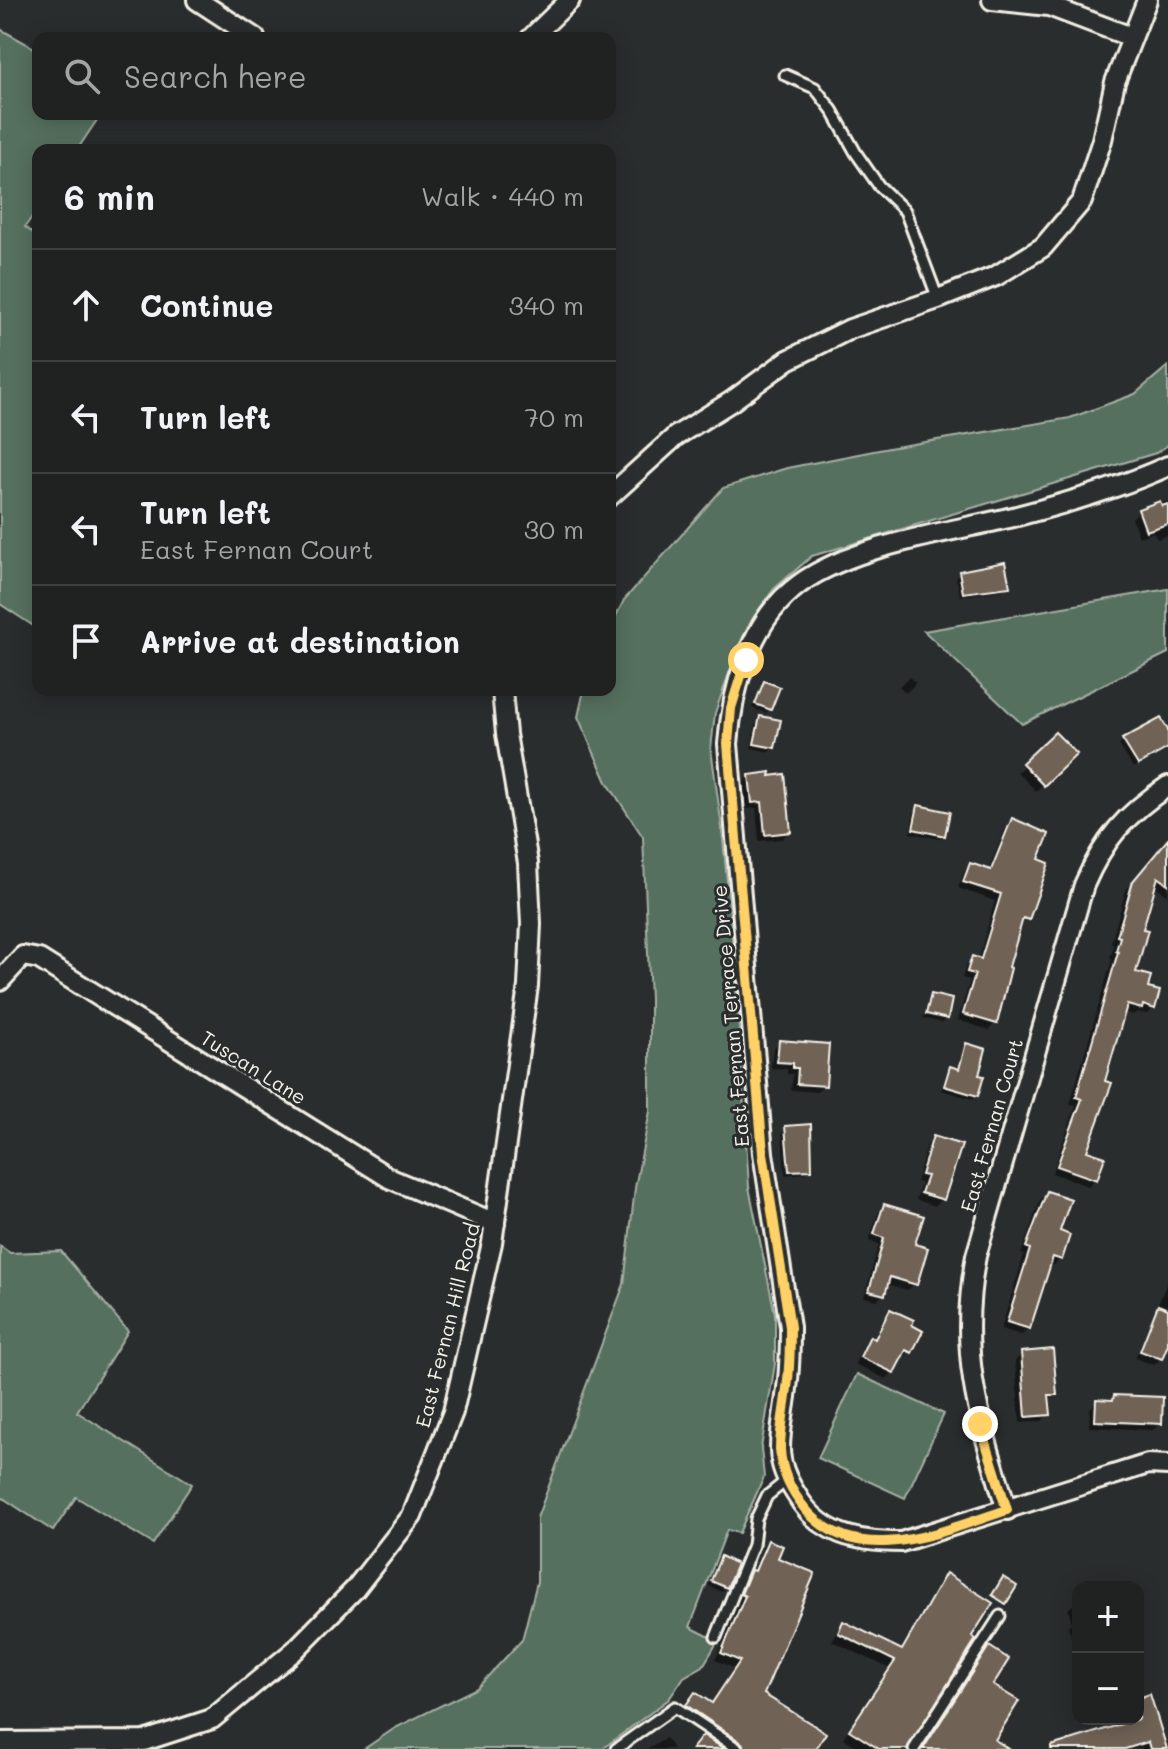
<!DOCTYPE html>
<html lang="en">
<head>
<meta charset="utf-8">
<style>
	body { margin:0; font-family:Mali,sans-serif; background:#282a2a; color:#f1f3f6 }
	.controls { position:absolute; right:24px; bottom:24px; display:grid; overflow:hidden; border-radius:16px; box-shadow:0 4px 20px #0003 }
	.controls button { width:72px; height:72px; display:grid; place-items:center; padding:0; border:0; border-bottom:2px solid #3d3f40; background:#202222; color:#f1f3f6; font:40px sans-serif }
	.stop { position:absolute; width:24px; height:24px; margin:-18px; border:6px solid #ffd166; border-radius:50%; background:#fff }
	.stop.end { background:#ffd166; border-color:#fff; box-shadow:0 2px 8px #0008 }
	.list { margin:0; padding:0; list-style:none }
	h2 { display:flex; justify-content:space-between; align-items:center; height:104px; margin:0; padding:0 32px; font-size:34px }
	h2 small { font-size:26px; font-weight:400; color:#a2a4a5 }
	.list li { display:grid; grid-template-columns:52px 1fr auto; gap:24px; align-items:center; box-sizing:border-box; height:112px; padding:0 32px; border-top:2px solid #3d3f40 }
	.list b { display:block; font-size:30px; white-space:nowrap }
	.list p { margin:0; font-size:26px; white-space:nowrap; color:#a2a4a5 }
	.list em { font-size:26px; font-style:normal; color:#a2a4a5 }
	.icon { flex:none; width:44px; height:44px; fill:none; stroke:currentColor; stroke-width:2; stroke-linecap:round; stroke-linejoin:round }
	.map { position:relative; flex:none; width:1168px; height:1749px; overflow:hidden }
	.search { position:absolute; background:#202222; box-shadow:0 4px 20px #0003; left:32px; top:32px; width:584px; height:88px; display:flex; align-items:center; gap:20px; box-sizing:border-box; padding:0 28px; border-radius:16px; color:#a2a4a5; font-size:30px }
	.panel { position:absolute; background:#202222; box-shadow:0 4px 20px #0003; left:32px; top:144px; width:584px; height:552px; border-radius:16px }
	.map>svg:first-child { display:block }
</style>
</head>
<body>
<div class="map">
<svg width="1168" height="1749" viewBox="0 0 1168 1749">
	<rect width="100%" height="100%" fill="#2a2d2e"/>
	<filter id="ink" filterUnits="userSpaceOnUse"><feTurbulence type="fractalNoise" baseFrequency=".0125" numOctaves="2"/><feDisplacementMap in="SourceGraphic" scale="16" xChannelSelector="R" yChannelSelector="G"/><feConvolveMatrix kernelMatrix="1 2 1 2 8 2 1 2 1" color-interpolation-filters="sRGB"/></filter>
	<g filter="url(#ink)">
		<g fill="#56705f" stroke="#a5b0a4" stroke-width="2">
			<polygon points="0,29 38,50 38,114 101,114 77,150 38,150 38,208 25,227 38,237 38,629 0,604"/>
			<polygon points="1168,366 1168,445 1156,453 812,556 774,589 753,618 734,660 715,713 711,749 722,828 735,967 749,1187 775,1314 775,1364 761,1448 764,1477 739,1533 727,1530 690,1627 718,1641 703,1666 684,1677 669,1699 602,1749 364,1749 395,1728 477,1688 522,1640 537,1582 537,1518 624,1284 635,1188 650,1111 650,1000 643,837 607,782 578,717 584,690 610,690 610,628 624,600 723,488 787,468 889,448 1070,418 1135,394"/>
			<polygon points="1168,589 1168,653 1022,724 924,631"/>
			<polygon points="0,1246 10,1253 61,1251 128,1331 77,1412 192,1484 153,1544 76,1497 53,1531 0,1496"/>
			<polygon points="857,1374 944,1414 905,1498 818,1458"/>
		</g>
		<g fill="#0007">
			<polygon points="1168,501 1168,535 1157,539 1154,532 1139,537 1132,518 1139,511"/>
			<polygon points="960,573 1008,586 1003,590 960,596 956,577"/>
			<polygon points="909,677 916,683 906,693 899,686"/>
			<polygon points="764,683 770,709 766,713 752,708 760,687"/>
			<polygon points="760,718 774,747 769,752 751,748 756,723"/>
			<polygon points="1140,730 1168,734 1168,748 1133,768 1119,745"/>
			<polygon points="1055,735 1074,754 1036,791 1017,772"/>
			<polygon points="750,776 789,832 782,839 759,841 756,808 746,809 743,783"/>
			<polygon points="919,807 943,835 939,839 910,833 914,812"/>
			<polygon points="1013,821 1036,860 1027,919 1019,925 995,1023 989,1030 958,1020 970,980 962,978 966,965 972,958 978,960 995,901 958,888 964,872 970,865 988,871 1006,827"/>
			<polygon points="1168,840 1168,896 1154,885 1140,930 1133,973 1146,989 1154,1008 1147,1014 1137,1012 1133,1015 1123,1012 1085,1152 1103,1158 1095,1179 1088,1186 1052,1173 1076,1105 1070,1104 1112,959 1110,958 1114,944 1111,943 1126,890"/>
			<polygon points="932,996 946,1018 942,1023 923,1018 928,1001"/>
			<polygon points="779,1042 824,1085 817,1092 791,1090 793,1074 787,1074 787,1069 771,1068 773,1049"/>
			<polygon points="967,1045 976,1076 976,1095 972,1099 941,1090 946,1073 950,1069 956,1070 963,1050"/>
			<polygon points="786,1128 810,1169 806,1173 785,1175 782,1132"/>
			<polygon points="934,1138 942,1199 935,1206 916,1200 921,1183 916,1182 927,1145"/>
			<polygon points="1047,1193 1060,1259 1053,1266 1049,1264 1028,1328 1022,1335 1001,1329 1024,1255 1021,1254 1040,1200"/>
			<polygon points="884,1206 913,1246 915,1284 908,1290 886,1284 884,1294 877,1300 864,1297 879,1244 869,1241 878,1213"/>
			<polygon points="1168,1280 1168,1339 1161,1358 1154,1365 1135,1358"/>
			<polygon points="891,1311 910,1351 903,1358 900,1357 893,1372 886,1379 855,1364 863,1346 870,1339 873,1340 884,1318"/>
			<polygon points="1022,1354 1055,1394 1048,1401 1048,1414 1042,1421 1020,1423 1015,1361"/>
			<polygon points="1114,1397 1160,1423 1153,1430 1089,1427 1090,1408 1097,1401 1110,1402"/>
			<polygon points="769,1542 776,1559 762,1694 814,1749 742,1749 681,1713 695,1694 711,1705 734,1668 715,1660 739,1603 736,1602 745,1579 753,1571 762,1549"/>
			<polygon points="722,1559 726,1587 722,1592 708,1585"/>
			<polygon points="946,1576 906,1749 861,1749 843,1738 890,1669 832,1641 837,1631 844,1623 900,1651 939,1583"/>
			<polygon points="1078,1601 1078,1656 1068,1626 1072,1622 1068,1609"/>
			<polygon points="990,1649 991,1749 922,1749 982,1656"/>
			<polygon points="1138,1700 1165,1749 1142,1749 1142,1747 1135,1749 1048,1749 1138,1719"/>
			<polygon points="666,1738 673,1749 648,1749"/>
		</g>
		<g fill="#706356" stroke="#f4f1e8" stroke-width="2">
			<polygon points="1160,501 1162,506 1168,504 1168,524 1146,531 1138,509"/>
			<polygon points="1005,562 1010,587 963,593 959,571"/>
			<polygon points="764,681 780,687 771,710 755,704"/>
			<polygon points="760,716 781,720 775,748 754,744"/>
			<polygon points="1161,718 1168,730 1168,748 1138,765 1122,739"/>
			<polygon points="1055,732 1077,754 1044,786 1022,763"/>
			<polygon points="771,772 770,776 785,774 791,832 765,835 762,802 752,803 749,775"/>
			<polygon points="918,805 950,812 945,836 913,829"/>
			<polygon points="1012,818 1049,834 1039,859 1049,863 1029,920 1023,918 1009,967 1011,968 997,1024 963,1014 975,974 967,972 972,956 981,959 1001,894 963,882 970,863 991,870"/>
			<polygon points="1168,839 1168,884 1158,877 1143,929 1148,930 1136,972 1151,976 1148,988 1160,991 1155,1009 1143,1005 1142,1009 1127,1005 1105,1081 1112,1083 1087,1151 1105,1157 1097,1180 1057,1166 1082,1099 1076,1097 1118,952 1116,951 1120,937 1117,936 1133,881"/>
			<polygon points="931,994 952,999 948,1019 926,1014"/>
			<polygon points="779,1040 829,1044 826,1086 797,1084 798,1068 793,1068 793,1063 777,1062"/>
			<polygon points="966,1043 986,1049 979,1075 984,1076 978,1096 944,1086 950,1066 959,1069"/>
			<polygon points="811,1124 812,1170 789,1171 785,1126"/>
			<polygon points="933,1136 962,1145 944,1200 921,1193 927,1176 921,1175"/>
			<polygon points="1047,1191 1071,1199 1060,1231 1070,1235 1062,1260 1053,1257 1030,1329 1007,1322 1030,1249 1026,1247"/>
			<polygon points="884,1204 924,1216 915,1244 928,1248 917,1285 890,1277 885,1295 869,1291 884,1238 874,1234"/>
			<polygon points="1158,1305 1168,1309 1168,1344 1162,1359 1140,1351"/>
			<polygon points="890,1309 914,1320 912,1325 923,1331 912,1353 906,1350 894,1373 860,1357 870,1336 875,1339"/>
			<polygon points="1053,1349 1057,1395 1049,1395 1051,1415 1026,1417 1021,1352"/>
			<polygon points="1114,1395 1163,1397 1162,1424 1095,1421 1096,1399 1113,1400"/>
			<polygon points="768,1540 783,1546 778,1558 815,1573 764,1694 826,1733 816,1749 745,1749 742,1743 686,1705 695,1692 712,1703 740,1661 721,1653 745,1596 741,1594 751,1570 755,1571"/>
			<polygon points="721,1556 737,1564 727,1588 711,1581"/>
			<polygon points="946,1573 993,1603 972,1636 976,1639 907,1749 879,1749 849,1730 895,1661 838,1633 843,1621 902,1650"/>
			<polygon points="1003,1577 1017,1586 1006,1604 992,1595"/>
			<polygon points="989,1646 1009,1659 993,1685 1019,1701 995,1740 1009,1749 923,1749"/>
			<polygon points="1150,1694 1167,1749 1150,1749 1148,1742 1125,1749 1051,1749 1051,1746 1138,1719 1138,1698"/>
			<polygon points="703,1735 724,1749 692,1749"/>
		</g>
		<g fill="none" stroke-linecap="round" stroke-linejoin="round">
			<defs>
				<g id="lane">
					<polyline points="785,75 815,88 832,110 856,153 879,186 905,211 938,299"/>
					<polyline points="716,1637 753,1545 756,1519 767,1496 787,1480"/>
					<polyline points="616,1749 675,1707 738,1749"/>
					<polyline points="914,1749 1000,1616"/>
				</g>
				<g id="street">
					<polyline points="197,0 255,38"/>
					<polyline points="992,0 1049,6 1131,37"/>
					<polyline points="531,38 570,0"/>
					<path d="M1168,466C1124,486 1064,504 1017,516C952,532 842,546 792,590C749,626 732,690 728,744L763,1153L790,1327C790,1347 790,1367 787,1388C785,1408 780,1428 780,1449C780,1466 787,1480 796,1494C819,1535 857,1542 901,1542L1148,1464L1168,1465"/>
					<polyline points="610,496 676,436 732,401 788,360 850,329 938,299 996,276 1043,247 1082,201 1102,140 1115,82 1147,0"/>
					<polyline points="0,981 23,956 39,959 391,1179 495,1223"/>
					<path d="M1007,1510C979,1418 957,1354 976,1256L1084,885C1104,839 1126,814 1168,786"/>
					<polyline points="0,1742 144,1741 212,1719 294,1651 355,1589 412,1516 453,1412 492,1243 528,986 531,924 528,863 506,734 502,690"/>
				</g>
			</defs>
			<use href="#lane" stroke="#f4f1e8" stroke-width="15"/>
			<use href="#street" stroke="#f4f1e8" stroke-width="24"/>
			<use href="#lane" stroke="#2a2d2e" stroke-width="9"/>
			<use href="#street" stroke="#2a2d2e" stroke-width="18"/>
		</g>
	</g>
	<g fill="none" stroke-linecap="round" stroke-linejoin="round" filter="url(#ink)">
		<path stroke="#ffd166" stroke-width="10" d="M746,660L731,708L728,744L763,1153L790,1327C790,1347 790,1367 787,1388C785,1408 780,1428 780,1449C781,1471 792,1493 806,1510C859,1571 944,1530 1007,1510L980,1424"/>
	</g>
	<g text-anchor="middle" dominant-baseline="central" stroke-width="6" stroke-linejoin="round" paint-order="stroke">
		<g font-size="20" fill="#f4f1e8" stroke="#2a2d2e">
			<text transform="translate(730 1016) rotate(-95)">East Fernan Terrace Drive</text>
			<text transform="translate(254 1067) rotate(32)">Tuscan Lane</text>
			<text transform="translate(991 1125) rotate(-74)">East Fernan Court</text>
			<text transform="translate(447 1325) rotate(-76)">East Fernan Hill Road</text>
		</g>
	</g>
</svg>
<div class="controls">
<button>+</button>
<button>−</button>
</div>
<div class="stop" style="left:746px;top:660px"></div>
<div class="stop end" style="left:980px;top:1424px"></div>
<div class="search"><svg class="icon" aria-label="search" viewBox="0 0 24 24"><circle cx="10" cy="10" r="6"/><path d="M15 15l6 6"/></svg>Search here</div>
<section class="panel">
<h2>6 min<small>Walk · 440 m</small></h2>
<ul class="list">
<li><svg class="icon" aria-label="ahead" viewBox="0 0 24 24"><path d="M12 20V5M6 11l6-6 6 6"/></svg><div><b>Continue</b></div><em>340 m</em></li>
<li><svg class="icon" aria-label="left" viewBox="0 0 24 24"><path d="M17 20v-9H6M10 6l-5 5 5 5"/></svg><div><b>Turn left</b></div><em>70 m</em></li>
<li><svg class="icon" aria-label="left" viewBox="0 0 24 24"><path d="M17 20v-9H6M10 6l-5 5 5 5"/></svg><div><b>Turn left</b><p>East Fernan Court</p></div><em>30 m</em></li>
<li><svg class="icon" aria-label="arrive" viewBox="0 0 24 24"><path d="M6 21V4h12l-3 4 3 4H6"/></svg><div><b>Arrive at destination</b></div></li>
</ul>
</section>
</div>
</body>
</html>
